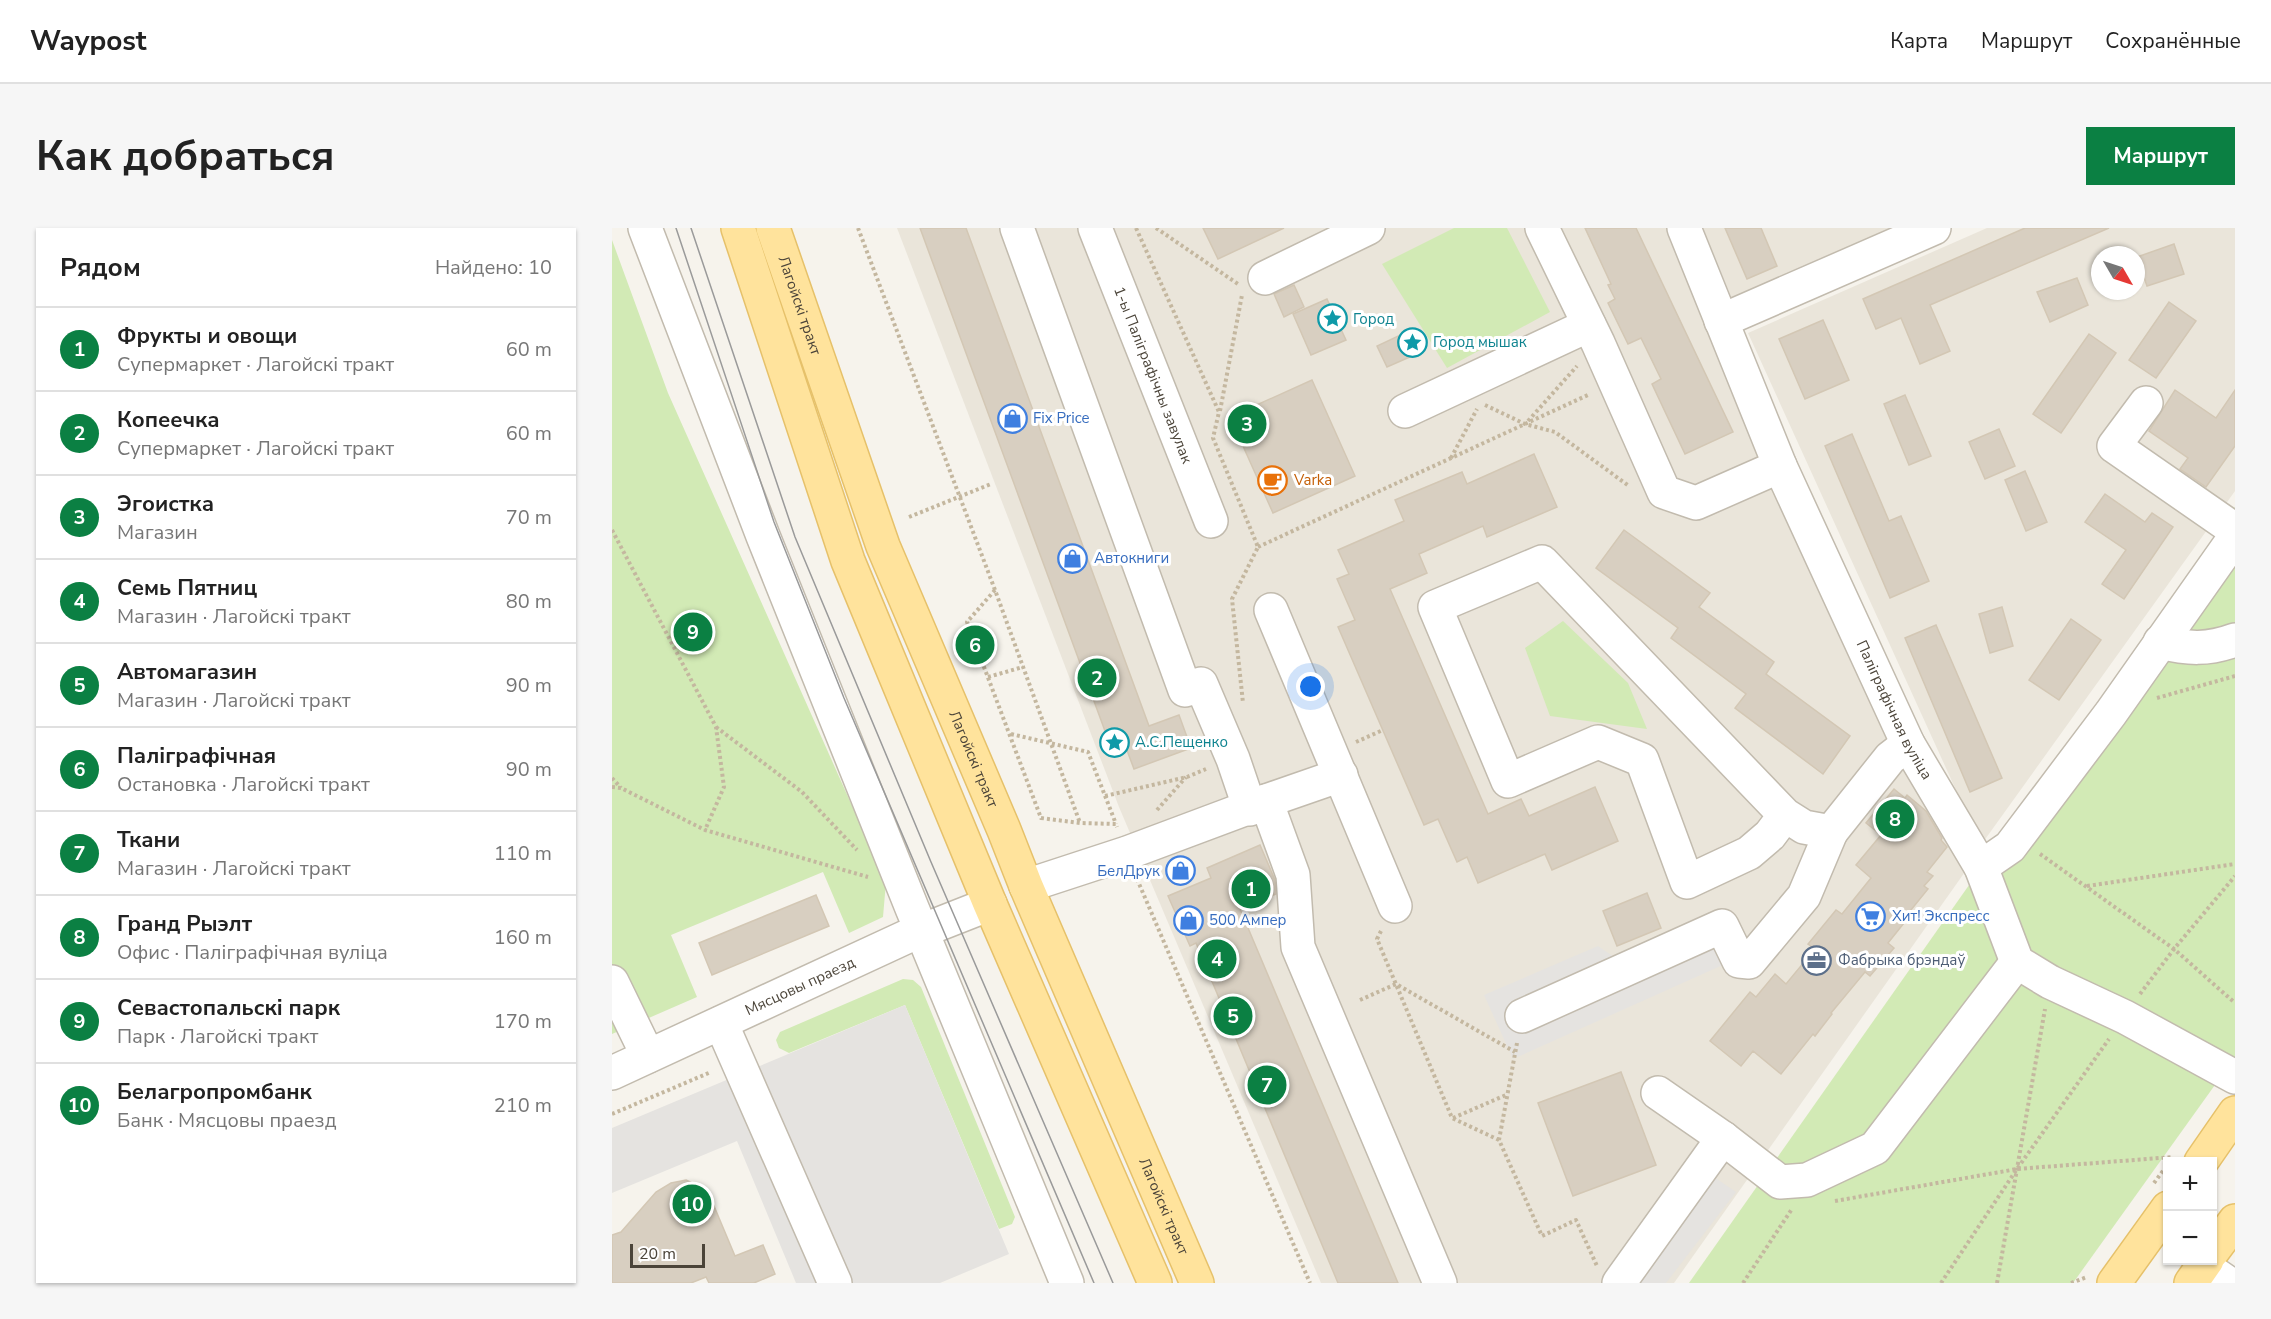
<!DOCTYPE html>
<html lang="ru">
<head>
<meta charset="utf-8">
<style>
	body { margin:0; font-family:"Nunito Sans",sans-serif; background:#f6f6f6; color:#222 }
	.controls { position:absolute; right:18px; bottom:18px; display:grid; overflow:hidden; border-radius:0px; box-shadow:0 2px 4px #0004 }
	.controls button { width:54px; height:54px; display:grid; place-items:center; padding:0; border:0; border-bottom:2px solid #e0e0e0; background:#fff; color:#222; font:30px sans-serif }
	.compass { position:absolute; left:1479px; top:18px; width:54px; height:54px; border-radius:50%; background:#fff; box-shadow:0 2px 4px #0004; rotate:129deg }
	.scale { position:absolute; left:18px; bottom:15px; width:75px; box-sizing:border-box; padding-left:6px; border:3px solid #4b4439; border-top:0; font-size:16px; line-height:21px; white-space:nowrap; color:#4b4439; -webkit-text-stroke:4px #fff; paint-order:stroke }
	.you { position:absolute; left:699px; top:459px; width:21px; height:21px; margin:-15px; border:4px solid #fff; border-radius:50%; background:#1a73e8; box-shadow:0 0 0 9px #1a73e833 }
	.badge { display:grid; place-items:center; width:39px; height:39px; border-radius:50%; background:#0b8043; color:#fff; font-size:20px; font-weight:700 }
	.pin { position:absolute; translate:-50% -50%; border:3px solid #fff; box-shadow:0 2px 6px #0006 }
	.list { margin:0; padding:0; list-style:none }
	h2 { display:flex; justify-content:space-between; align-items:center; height:78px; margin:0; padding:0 24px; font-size:26px }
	h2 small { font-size:20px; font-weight:400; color:#767676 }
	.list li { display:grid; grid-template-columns:39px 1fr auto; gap:18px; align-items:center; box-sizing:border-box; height:84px; padding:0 24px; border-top:2px solid #e0e0e0 }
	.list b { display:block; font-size:22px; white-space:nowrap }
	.list p { margin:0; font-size:20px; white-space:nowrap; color:#767676 }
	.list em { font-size:20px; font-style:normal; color:#767676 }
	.map { position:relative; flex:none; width:1623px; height:1055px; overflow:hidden; border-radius:0px }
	header { display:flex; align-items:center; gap:36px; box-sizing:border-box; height:84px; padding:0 30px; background:#fff; border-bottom:2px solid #e0e0e0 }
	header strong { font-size:28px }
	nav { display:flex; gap:33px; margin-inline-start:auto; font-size:21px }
	.intro { display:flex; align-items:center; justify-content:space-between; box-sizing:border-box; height:144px; padding:0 36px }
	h1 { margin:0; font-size:42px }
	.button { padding:15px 27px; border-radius:0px; background:#0b8043; color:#fff; font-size:21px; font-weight:700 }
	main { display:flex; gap:36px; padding:0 36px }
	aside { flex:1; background:#fff; border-radius:0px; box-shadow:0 2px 4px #0004 }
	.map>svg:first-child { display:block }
</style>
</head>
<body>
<header>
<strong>Waypost</strong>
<nav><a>Карта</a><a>Маршрут</a><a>Сохранённые</a></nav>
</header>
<div class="intro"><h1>Как добраться</h1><a class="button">Маршрут</a></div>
<main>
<aside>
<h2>Рядом<small>Найдено: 10</small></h2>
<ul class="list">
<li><span class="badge">1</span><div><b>Фрукты и овощи</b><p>Супермаркет · Лагойскі тракт</p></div><em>60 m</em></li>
<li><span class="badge">2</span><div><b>Копеечка</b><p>Супермаркет · Лагойскі тракт</p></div><em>60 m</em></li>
<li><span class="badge">3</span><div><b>Эгоистка</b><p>Магазин</p></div><em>70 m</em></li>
<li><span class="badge">4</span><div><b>Семь Пятниц</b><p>Магазин · Лагойскі тракт</p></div><em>80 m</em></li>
<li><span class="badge">5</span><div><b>Автомагазин</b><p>Магазин · Лагойскі тракт</p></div><em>90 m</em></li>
<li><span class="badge">6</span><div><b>Паліграфічная</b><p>Остановка · Лагойскі тракт</p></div><em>90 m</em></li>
<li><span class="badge">7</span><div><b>Ткани</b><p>Магазин · Лагойскі тракт</p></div><em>110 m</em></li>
<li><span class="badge">8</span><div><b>Гранд Рыэлт</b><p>Офис · Паліграфічная вуліца</p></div><em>160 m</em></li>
<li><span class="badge">9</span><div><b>Севастопальскі парк</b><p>Парк · Лагойскі тракт</p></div><em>170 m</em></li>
<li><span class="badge">10</span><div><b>Белагропромбанк</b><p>Банк · Мясцовы праезд</p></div><em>210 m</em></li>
</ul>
</aside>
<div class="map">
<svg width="1623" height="1055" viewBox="0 0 1623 1055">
	<rect width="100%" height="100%" fill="#f6f3ec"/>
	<g fill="#eae5da" fill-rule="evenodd">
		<polygon points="285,0 1058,0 1360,634 1062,1055 709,1055 507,579"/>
		<polygon points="1091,0 1294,0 1122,76"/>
		<path d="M1375,0H1623V263L1369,617L1136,105ZM1488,27H1524V63H1488Z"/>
	</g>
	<g fill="#d2eab5">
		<polygon points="842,0 895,0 938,84 835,140 770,36"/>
		<polygon points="0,12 56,165 274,654 271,689 237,705 211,644 59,707 85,769 0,806"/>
		<polygon points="1623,279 1623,829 1461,1055 1077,1055"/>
		<polygon points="951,393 1016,455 1035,501 938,488 913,420"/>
		<polygon points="291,751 301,752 309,759 403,989 400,996 387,1001 293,777 177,825 167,820 164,812 168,804"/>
	</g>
	<g fill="#e5e3e0">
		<polygon points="1094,694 1113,736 901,831 872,767 986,718 1005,731"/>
		<polygon points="293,777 397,1026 328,1055 184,1055 125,913 0,965 0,900"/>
		<polygon points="1080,934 1124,964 1054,1055 991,1055"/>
	</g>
	<g fill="#d8cfc1" stroke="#d3c7b4" stroke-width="1.5">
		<polygon points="308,0 354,0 537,498 567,487 579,520 522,541 513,517 500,522"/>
		<polygon points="591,0 672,0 606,31"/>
		<polygon points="973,0 1024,0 1121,204 1073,226 1040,156 1049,151 1029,110 1016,116 996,75 1003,71 996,57 999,56"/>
		<polygon points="1113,0 1149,0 1165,38 1135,51"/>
		<polygon points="1413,0 1497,0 1318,77 1338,123 1308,136 1289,90 1264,101 1251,71"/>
		<polygon points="1562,16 1572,46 1535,58 1525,29"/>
		<polygon points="1465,50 1476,77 1438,94 1425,64"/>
		<polygon points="682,57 692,79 672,89 662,66"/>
		<polygon points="715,71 734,112 699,127 681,86"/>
		<polygon points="1557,74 1584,93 1544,150 1517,132"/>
		<polygon points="1211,92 1237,152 1193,171 1167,111"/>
		<polygon points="799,102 809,124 775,139 765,118"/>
		<polygon points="1477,106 1504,125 1449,205 1421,186"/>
		<polygon points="700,152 743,248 661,285 618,189"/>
		<polygon points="1563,162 1604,190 1623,162 1623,218 1594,259 1568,241 1576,230 1537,203"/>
		<polygon points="1293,167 1319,228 1297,237 1272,176"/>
		<polygon points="1387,201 1403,238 1373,251 1357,214"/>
		<polygon points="1240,206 1277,293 1289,288 1317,353 1278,370 1213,218"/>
		<polygon points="922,226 945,279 875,309 871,298 807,326 815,345 778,361 876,586 909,571 917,588 983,559 1006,613 940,642 933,626 866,655 855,629 845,634 826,591 812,597 726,399 743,392 725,351 737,346 726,322 792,293 783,272 850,244 855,256"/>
		<polygon points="1413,243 1435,294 1414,303 1393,252"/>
		<polygon points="1493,266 1533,294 1540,285 1561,299 1512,371 1490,356 1514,322 1473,294"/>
		<polygon points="1012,302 1098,365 1087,379 1162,434 1154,446 1238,508 1211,546 1123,480 1134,466 1059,410 1066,400 984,340"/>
		<polygon points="1390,379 1401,418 1378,425 1367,386"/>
		<polygon points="1459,391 1489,412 1447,472 1417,452"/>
		<polygon points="1324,397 1390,550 1358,564 1293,410"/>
		<polygon points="1282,561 1293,570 1295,567 1314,583 1330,610 1329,612 1335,619 1315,644 1321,648 1312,658 1316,661 1290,693 1292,695 1276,715 1282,720 1258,748 1253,744 1219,785 1220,786 1203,808 1201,806 1169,846 1141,823 1129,838 1098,813 1138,764 1144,769 1163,746 1174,756 1203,721 1196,716 1224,682 1230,686 1259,650 1244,637 1269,607 1254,595"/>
		<polygon points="648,617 663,652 664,666 628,681 786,1055 726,1055 584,715 578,718 556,668 599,650 595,640"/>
		<polygon points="1035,665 1049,700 1005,718 991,683"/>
		<polygon points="204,667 217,698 100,747 87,715"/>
		<polygon points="1009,844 1044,937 961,968 926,875"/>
		<polygon points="74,952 87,958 99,971 123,1028 151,1017 163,1046 142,1055 97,1055 94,1049 79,1055 0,1055 0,1007 9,1004 44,964 59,955"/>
	</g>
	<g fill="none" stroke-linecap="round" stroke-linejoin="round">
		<defs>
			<g id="minor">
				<polyline points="33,0 151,308 300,680 455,1055"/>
				<polyline points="405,0 573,462 589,456 621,531 638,581"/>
				<path id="s1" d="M483,0L599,293"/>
				<polyline points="930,0 986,115 1052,264 1084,275 1168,238"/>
				<path id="s2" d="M1072,0L1168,238L1296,516L1369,639L1405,734L1438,754L1513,789L1623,849"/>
				<polyline points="653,50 756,0"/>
				<polyline points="1109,93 1322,0"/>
				<polyline points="1534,175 1502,218 1623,302"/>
				<polyline points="793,183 977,97"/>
				<polyline points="659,382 783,678"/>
				<path d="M1548,414C1576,421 1596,422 1623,412"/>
				<polyline points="654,573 729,547"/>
				<polyline points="1173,587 930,334 823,379 896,553 986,514 1030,532 1075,654 1137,625 1158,607 1173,587 1192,599 1219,604 1278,530 1296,516"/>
				<polyline points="1369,639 1398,619 1499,485 1623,309"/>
				<polyline points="414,658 515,625 654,573 681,647 686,719 828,1055"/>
				<polyline points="0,754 36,828"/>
				<polyline points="910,788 1110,698 1127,733 1137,734 1192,668 1219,604"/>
				<polyline points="109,795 223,1055"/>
				<path id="s3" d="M0,845L294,709L378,676"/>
				<polyline points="1046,865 1111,910 1168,954 1195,952 1263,920 1405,734"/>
				<polyline points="1591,1038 1616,1055"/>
				<polyline points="1007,1055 1111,910"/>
			</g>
			<g id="major">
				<polyline points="126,0 236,333 378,676 543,1055"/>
				<path id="s4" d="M161,0L271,318L392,602L414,658L585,1055"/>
				<polyline points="1589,934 1623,885"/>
				<polyline points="1600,1024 1623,993"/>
				<polyline points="1502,1055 1556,980"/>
				<polyline points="1579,1055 1595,1032"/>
			</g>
		</defs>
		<use href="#minor" stroke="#c2bbae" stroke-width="36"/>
		<use href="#major" stroke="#e6c16a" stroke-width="36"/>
		<g stroke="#c4b79f" stroke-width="4" stroke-dasharray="3 3" stroke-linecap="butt">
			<polyline points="246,0 383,362 468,595"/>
			<polyline points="524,0 607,184 601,210 646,319 620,371 631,475"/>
			<polyline points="544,0 626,56"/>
			<polyline points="873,177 913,196 943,204 1017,258"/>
			<polyline points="608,183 630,67"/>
			<polyline points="916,193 965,138"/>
			<polyline points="839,230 865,181"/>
			<polyline points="297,289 379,256"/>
			<polyline points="0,302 104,499 112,559 93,602"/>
			<polyline points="646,319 978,166"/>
			<polyline points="383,362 355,394 429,590 468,595 504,596 505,599"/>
			<polyline points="347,424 363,417"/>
			<polyline points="376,449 411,439"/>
			<polyline points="1545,470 1623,448"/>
			<polyline points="104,499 190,564 245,622"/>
			<polyline points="399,506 476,524 504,596"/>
			<polyline points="744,514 771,502"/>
			<polyline points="0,550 9,560"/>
			<polyline points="0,559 9,560 93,602 256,649"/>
			<polyline points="493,568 575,549 594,541"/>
			<polyline points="545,582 574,549"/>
			<polyline points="1428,626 1562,721 1623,648"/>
			<polyline points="525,651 698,1055"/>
			<polyline points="1475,658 1623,636"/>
			<polyline points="769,703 765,711 840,890 887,912"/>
			<polyline points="1528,766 1562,721 1623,775"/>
			<polyline points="748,772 784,756 903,824"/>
			<polyline points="905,815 887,912 930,1008 964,992 985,1038"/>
			<polyline points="0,886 99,844"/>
			<polyline points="841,890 894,867"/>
			<polyline points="1542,955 1556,936"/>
			<polyline points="1223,973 1405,941 1497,811"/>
			<polyline points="1131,1055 1180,981"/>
			<polyline points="1329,1055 1405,941 1561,929"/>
			<polyline points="1385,1055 1433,781"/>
			<polyline points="1459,1055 1475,1049"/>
		</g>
		<use href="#minor" stroke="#fff" stroke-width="33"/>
		<use href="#major" stroke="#ffe39c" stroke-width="33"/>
		<g stroke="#9a9a9a" stroke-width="1.5">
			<polyline points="64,0 162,294 232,470 482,1055"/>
			<polyline points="79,0 183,309 319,634 501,1055"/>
		</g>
	</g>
	<defs>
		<symbol id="sight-ring" viewBox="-11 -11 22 22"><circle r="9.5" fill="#fff" stroke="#0f9aa8" stroke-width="1.5"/><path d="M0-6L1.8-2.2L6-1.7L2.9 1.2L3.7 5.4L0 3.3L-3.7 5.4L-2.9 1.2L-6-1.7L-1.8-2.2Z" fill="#0f9aa8"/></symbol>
		<symbol id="shop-ring" viewBox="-11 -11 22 22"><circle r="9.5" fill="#fff" stroke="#3f7fe0" stroke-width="1.5"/><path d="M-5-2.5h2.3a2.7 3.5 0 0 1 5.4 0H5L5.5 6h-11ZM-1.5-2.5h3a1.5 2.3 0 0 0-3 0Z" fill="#3f7fe0"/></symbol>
		<symbol id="cafe-ring" viewBox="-11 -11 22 22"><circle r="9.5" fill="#fff" stroke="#e8710a" stroke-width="1.5"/><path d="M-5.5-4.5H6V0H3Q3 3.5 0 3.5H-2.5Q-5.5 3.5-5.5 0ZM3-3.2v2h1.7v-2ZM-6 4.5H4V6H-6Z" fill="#e8710a"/></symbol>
		<symbol id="supermarket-ring" viewBox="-11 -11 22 22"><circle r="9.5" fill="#fff" stroke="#3f7fe0" stroke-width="1.5"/><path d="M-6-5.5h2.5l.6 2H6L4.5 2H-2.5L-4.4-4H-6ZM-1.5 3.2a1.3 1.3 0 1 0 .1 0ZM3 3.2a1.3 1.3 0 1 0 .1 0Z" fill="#3f7fe0"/></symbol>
		<symbol id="office-ring" viewBox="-11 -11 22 22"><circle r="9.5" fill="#fff" stroke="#5c6f8a" stroke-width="1.5"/><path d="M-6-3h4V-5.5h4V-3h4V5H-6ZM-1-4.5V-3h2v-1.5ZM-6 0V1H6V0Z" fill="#5c6f8a"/></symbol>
	</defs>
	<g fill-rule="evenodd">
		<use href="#sight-ring" x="704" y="74" width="33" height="33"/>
		<use href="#sight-ring" x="784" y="98" width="33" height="33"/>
		<use href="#shop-ring" x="384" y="174" width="33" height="33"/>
		<use href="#cafe-ring" x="644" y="236" width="33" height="33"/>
		<use href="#shop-ring" x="444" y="314" width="33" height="33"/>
		<use href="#sight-ring" x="486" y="498" width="33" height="33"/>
		<use href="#shop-ring" x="552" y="626" width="33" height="33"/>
		<use href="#supermarket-ring" x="1242" y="672" width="33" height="33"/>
		<use href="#shop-ring" x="560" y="676" width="33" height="33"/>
		<use href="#office-ring" x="1188" y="716" width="33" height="33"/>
	</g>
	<g text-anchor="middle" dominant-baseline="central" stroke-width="6" stroke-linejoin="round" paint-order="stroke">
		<g font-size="15" fill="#4b4439" stroke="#fff">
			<text stroke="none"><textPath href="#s4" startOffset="82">Лагойскі тракт</textPath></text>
			<text stroke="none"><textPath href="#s1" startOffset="158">1-ы Паліграфічны завулак</textPath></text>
			<text stroke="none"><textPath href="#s2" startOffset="526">Паліграфічная вуліца</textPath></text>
			<text stroke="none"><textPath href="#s4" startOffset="568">Лагойскі тракт</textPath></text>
			<text stroke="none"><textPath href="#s3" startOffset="207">Мясцовы праезд</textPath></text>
			<text stroke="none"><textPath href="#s4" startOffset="1054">Лагойскі тракт</textPath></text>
		</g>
		<g font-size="15" fill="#0d838f" stroke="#fff" text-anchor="start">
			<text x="741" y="91">Город</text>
			<text x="821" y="114">Город мышак</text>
			<text x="523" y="514">А.С.Пещенко</text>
		</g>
		<g font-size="15" fill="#366cbe" stroke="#fff" text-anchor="start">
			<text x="421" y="190">Fix Price</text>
			<text x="482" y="330">Автокниги</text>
			<text x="548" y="643" text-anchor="end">БелДрук</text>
			<text x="1280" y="688">Хит! Экспресс</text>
			<text x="597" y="692">500 Ампер</text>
		</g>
		<g font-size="15" fill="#c56008" stroke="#fff" text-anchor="start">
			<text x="682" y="252">Varka</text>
		</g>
		<g font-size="15" fill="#4e5e75" stroke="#fff" text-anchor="start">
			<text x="1226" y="732">Фабрыка брэндаў</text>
		</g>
	</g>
</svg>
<div class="controls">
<button>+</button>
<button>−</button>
</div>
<svg class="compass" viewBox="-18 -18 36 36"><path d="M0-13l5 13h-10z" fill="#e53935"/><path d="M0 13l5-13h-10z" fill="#767676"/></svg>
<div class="scale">20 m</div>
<div class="you"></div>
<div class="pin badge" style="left:639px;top:661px">1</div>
<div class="pin badge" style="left:485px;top:450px">2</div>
<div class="pin badge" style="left:635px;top:196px">3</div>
<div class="pin badge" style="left:605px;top:731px">4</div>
<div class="pin badge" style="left:621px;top:788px">5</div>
<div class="pin badge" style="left:363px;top:417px">6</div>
<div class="pin badge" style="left:655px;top:857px">7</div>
<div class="pin badge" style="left:1283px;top:591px">8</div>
<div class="pin badge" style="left:81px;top:404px">9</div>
<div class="pin badge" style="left:80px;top:976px">10</div>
</div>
</main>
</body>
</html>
